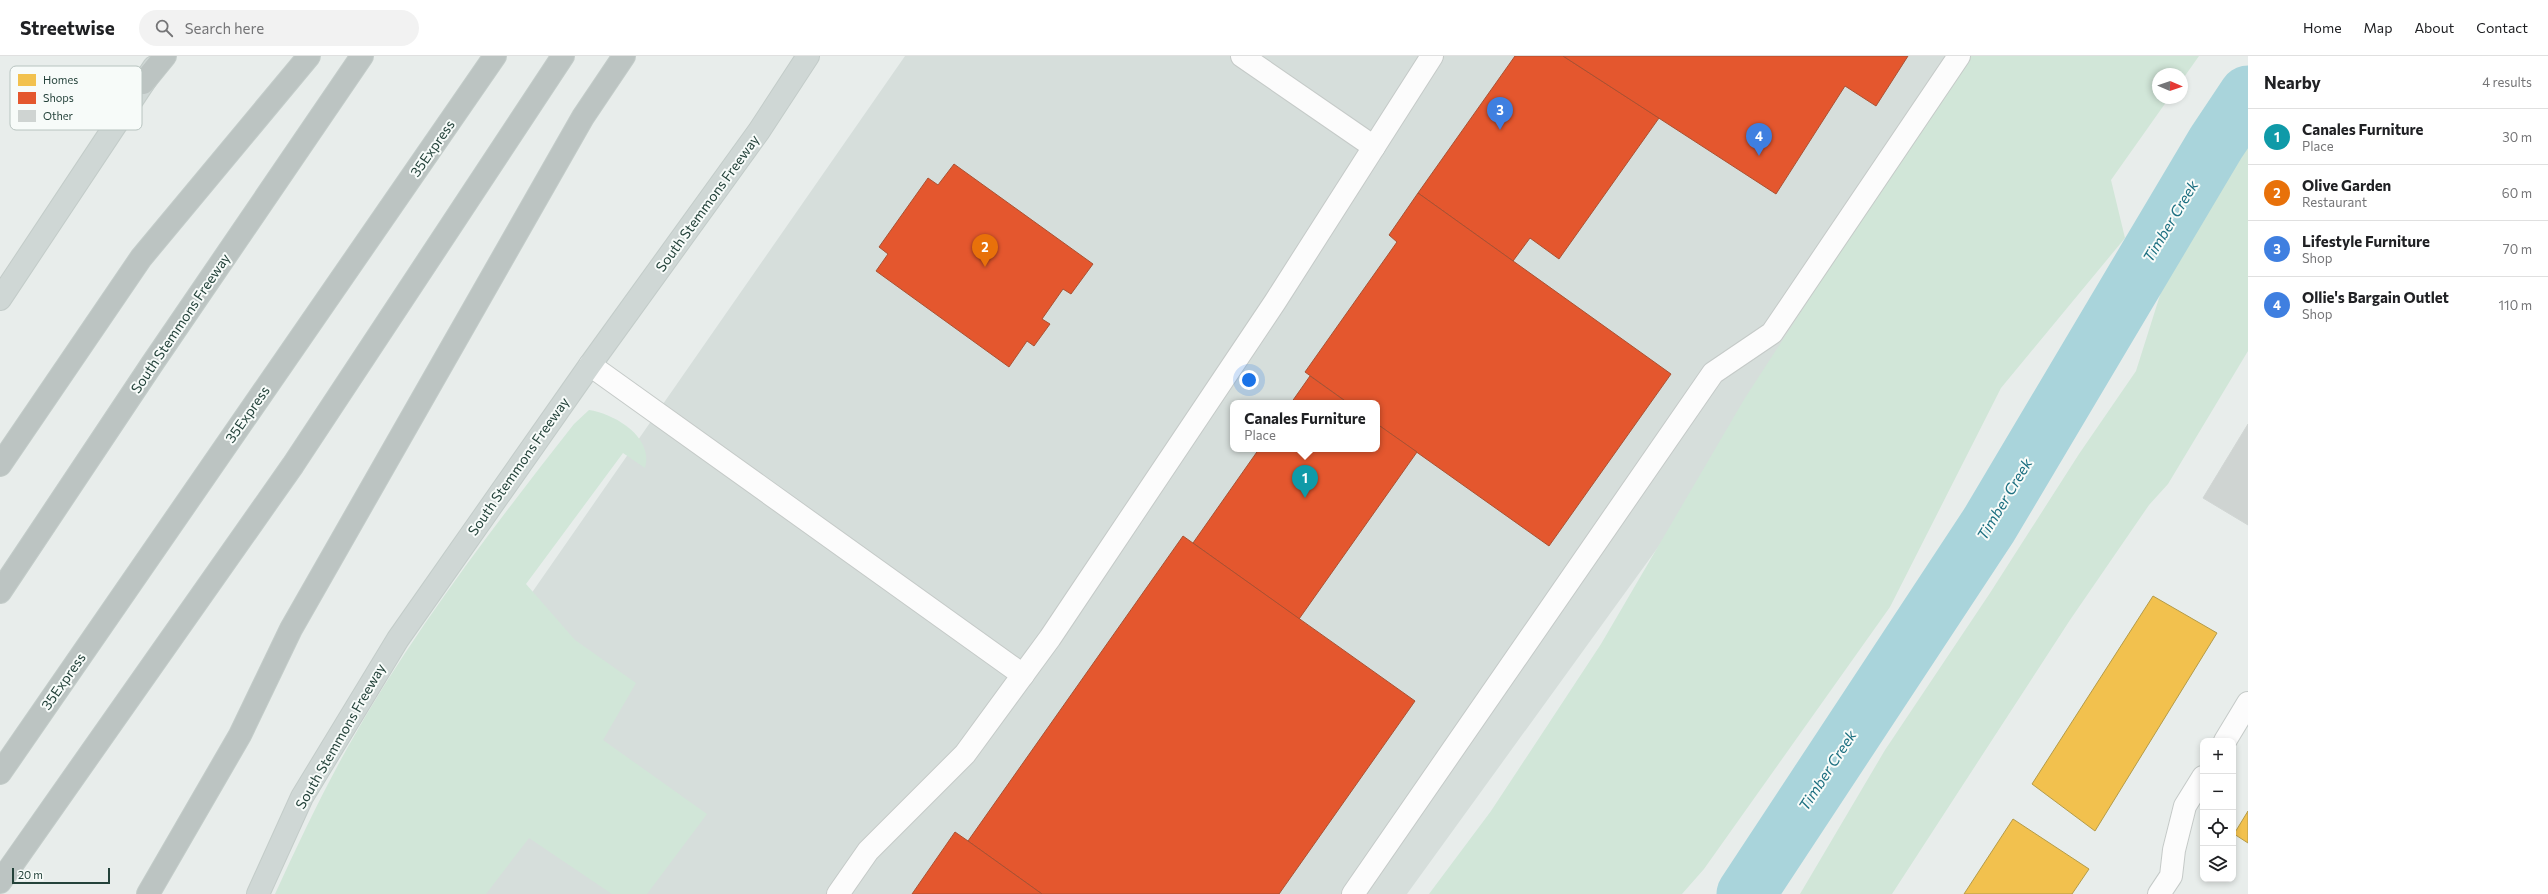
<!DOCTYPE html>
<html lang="en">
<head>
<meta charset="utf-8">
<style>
	body { margin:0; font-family:Commissioner,sans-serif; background:#f2f2f2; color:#202124 }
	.controls { position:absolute; right:12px; bottom:12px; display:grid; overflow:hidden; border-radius:8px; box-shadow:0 2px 6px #0003 }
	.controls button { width:36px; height:36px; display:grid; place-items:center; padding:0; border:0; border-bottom:1px solid #e0e0e0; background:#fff; color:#202124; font:20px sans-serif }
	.compass { position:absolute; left:2152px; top:12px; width:36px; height:36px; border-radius:50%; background:#fff; box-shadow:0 2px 6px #0003; rotate:92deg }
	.scale { position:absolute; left:12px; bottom:10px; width:98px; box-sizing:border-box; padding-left:4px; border:2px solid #24423a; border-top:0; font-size:11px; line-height:14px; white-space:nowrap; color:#24423a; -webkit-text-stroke:3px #f7fbf9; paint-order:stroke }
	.you { position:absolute; left:1249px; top:324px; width:14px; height:14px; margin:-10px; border:3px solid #fff; border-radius:50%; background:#1a73e8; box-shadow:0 0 0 6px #1a73e833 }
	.badge { display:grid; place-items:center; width:26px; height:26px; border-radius:50%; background:#697e78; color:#fff; font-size:13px; font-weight:700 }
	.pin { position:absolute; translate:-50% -33px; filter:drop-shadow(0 1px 2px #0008) }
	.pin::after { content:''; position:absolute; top:21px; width:14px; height:12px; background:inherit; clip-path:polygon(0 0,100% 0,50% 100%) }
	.popup { position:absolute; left:1230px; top:344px; width:150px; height:52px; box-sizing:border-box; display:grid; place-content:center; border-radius:8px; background:#fff; filter:drop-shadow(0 1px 3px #0005); font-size:13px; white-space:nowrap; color:#757577 }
	.popup b { font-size:15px; color:#202124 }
	.popup::after { content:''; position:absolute; left:50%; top:100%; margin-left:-8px; border:8px solid transparent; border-top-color:#fff }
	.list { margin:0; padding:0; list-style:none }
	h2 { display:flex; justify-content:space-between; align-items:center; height:52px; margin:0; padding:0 16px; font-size:17px }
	h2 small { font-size:13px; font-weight:400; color:#757577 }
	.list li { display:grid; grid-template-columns:26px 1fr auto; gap:12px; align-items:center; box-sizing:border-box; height:56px; padding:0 16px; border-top:1px solid #e0e0e0 }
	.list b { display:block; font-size:15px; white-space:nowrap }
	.list p { margin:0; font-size:13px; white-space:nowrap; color:#757577 }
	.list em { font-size:13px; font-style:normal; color:#757577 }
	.icon { flex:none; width:22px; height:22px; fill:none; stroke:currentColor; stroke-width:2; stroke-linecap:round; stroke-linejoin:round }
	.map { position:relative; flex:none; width:2248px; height:838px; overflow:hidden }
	header { display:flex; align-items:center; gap:24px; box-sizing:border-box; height:56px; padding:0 20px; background:#fff; border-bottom:1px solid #e0e0e0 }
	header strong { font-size:19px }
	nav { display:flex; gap:22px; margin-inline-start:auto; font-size:14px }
	.search { width:280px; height:36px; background:#f2f2f2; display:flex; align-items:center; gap:10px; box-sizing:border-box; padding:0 14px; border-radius:22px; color:#757577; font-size:15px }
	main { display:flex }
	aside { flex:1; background:#fff }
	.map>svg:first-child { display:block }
</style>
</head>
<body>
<header>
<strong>Streetwise</strong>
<div class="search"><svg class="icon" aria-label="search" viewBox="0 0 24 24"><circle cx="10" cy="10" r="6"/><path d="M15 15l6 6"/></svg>Search here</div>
<nav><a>Home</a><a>Map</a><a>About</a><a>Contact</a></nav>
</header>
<main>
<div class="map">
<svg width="2248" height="838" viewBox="0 0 2248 838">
	<rect width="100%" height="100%" fill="#e8edeb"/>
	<path fill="#d6dedb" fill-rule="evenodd" d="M905,0H1974L1664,483L1407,838H478L492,594ZM1233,347H1377V393H1233Z"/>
	<g fill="#d1e6d8">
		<polygon points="1967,0 2199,0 2182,24 2182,18 2158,18 2158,42 2169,42 2111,124 2125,182 2001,332 1890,551 1704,813 1682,838 1429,838 1491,755 1601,588 1745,342"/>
		<polygon points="2248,67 2248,295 2168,428 2149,449 2070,564 1892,838 1800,838 1885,694 1990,537 2079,398 2136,315 2173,198"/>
		<path d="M589,354C615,358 654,381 645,412L623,397L526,528L575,584L636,627L603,684L707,758L647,838H612L529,782L486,838H275C298,788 322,737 349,689C413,575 494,470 574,368Z"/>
	</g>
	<g fill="#f2c14e" stroke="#b49b48">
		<polygon points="2153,540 2217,577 2095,775 2032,728"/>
		<polygon points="2248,755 2248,787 2234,778"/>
		<polygon points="2013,763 2089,813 2072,838 1964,838"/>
	</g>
	<g fill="#e4572e" stroke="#aa5132">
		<polygon points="1515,0 1563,0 1659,62 1559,203 1530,182 1513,205 1418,137"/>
		<polygon points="1563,0 1908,0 1876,50 1845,30 1776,138"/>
		<polygon points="954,108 1093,208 1071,238 1063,233 1042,263 1050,268 1034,290 1027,285 1009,311 876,215 888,198 879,191 928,122 938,129"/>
		<polygon points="1418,137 1671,318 1549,490 1377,368 1377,347 1348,347 1305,316 1397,186 1389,179"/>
		<polygon points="1310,320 1348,347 1291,347"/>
		<polygon points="1377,368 1417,396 1299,563 1193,487 1259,393 1377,393"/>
		<polygon points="1183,480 1415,645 1279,838 1042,838 968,785"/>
		<polygon points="955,776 968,785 1042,838 912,838"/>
	</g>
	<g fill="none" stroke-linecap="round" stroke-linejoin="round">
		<polyline stroke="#a9d4db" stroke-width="59" points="1746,838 1989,469 2216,87 2248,39"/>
	</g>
	<polygon fill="#cfd4d2" stroke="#d1d6d4" points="2248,368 2248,469 2203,442"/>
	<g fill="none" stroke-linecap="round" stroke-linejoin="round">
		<defs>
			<g id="minor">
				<polyline points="1242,0 1374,91"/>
				<polyline points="590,309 1023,619"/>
				<polyline points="2225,685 2248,647"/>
				<polyline points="838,838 868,795 965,698 1050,582 1275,246 1432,0"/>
				<polyline points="1353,838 1713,317 1772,277 1959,0"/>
				<polyline points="2159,838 2171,820 2174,794 2185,750 2203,721"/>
			</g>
			<g id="major">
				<polyline points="0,243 154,11"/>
				<polyline points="258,838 302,741 398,583 590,309 759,75 808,0"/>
			</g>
			<g id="highway">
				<polyline points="143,27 165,0"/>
				<polyline points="0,409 141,202 309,0"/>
				<polyline points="0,536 152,308 362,0"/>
				<polyline points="0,717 495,0"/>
				<polyline points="0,826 293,409 563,0"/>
				<polyline points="148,838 240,679 291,573 583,61 624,0"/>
			</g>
		</defs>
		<use href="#minor" stroke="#c5cac8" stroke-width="24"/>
		<use href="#major" stroke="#c3ccc9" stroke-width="24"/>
		<use href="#highway" stroke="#c3ccc9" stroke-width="24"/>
		<use href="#minor" stroke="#fcfcfc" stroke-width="22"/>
		<use href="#major" stroke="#cfd7d5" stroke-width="22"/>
		<use href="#highway" stroke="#bcc4c2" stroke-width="22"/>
	</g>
	<g text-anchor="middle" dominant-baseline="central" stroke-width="4" stroke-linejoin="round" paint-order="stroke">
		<g font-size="14" fill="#24423a" stroke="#f7fbf9">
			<text transform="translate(432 92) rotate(-55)">35Express</text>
			<text transform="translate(707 147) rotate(-54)">South Stemmons Freeway</text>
			<text transform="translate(180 267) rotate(-56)">South Stemmons Freeway</text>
			<text transform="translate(247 358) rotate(-55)">35Express</text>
			<text transform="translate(518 410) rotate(-55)">South Stemmons Freeway</text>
			<text transform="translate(63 625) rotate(-55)">35Express</text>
			<text transform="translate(340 680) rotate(-60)">South Stemmons Freeway</text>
		</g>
		<g font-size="15" font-style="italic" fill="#1c6f80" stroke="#f7fbf9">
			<text transform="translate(2170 165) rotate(-59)">Timber Creek</text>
			<text transform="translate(2004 443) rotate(-59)">Timber Creek</text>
			<text transform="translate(1827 714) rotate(-57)">Timber Creek</text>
		</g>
	</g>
	<rect x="10" y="10" width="132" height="64" rx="6" fill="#f7fbf9" stroke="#b8c4c0" stroke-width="1"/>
	<rect x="18" y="18" width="18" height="12" fill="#f2c14e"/>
	<rect x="18" y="36" width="18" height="12" fill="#e4572e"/>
	<rect x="18" y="54" width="18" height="12" fill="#cfd4d2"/>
	<g font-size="11" fill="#24423a">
		<text x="43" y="28">Homes</text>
		<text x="43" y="46">Shops</text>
		<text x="43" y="64">Other</text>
	</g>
</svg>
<div class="controls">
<button>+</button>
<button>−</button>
<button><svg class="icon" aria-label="locate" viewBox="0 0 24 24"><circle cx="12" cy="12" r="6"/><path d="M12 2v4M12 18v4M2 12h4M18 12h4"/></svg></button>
<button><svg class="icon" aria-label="layers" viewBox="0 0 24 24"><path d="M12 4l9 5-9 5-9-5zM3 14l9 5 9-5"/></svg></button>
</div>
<svg class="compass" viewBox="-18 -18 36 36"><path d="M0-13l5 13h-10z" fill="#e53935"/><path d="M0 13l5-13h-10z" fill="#757577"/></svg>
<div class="scale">20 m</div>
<div class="you"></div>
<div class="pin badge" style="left:1305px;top:442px;background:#0f9aa8">1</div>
<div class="popup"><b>Canales Furniture</b>Place</div>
<div class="pin badge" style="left:985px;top:211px;background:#e8710a">2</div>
<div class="pin badge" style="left:1500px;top:74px;background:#3f7fe0">3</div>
<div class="pin badge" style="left:1759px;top:100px;background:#3f7fe0">4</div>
</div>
<aside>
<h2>Nearby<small>4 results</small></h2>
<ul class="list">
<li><span class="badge" style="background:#0f9aa8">1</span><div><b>Canales Furniture</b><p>Place</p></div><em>30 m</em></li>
<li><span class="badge" style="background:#e8710a">2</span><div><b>Olive Garden</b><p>Restaurant</p></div><em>60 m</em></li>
<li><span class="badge" style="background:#3f7fe0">3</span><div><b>Lifestyle Furniture</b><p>Shop</p></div><em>70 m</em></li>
<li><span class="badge" style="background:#3f7fe0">4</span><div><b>Ollie's Bargain Outlet</b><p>Shop</p></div><em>110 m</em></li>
</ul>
</aside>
</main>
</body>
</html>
